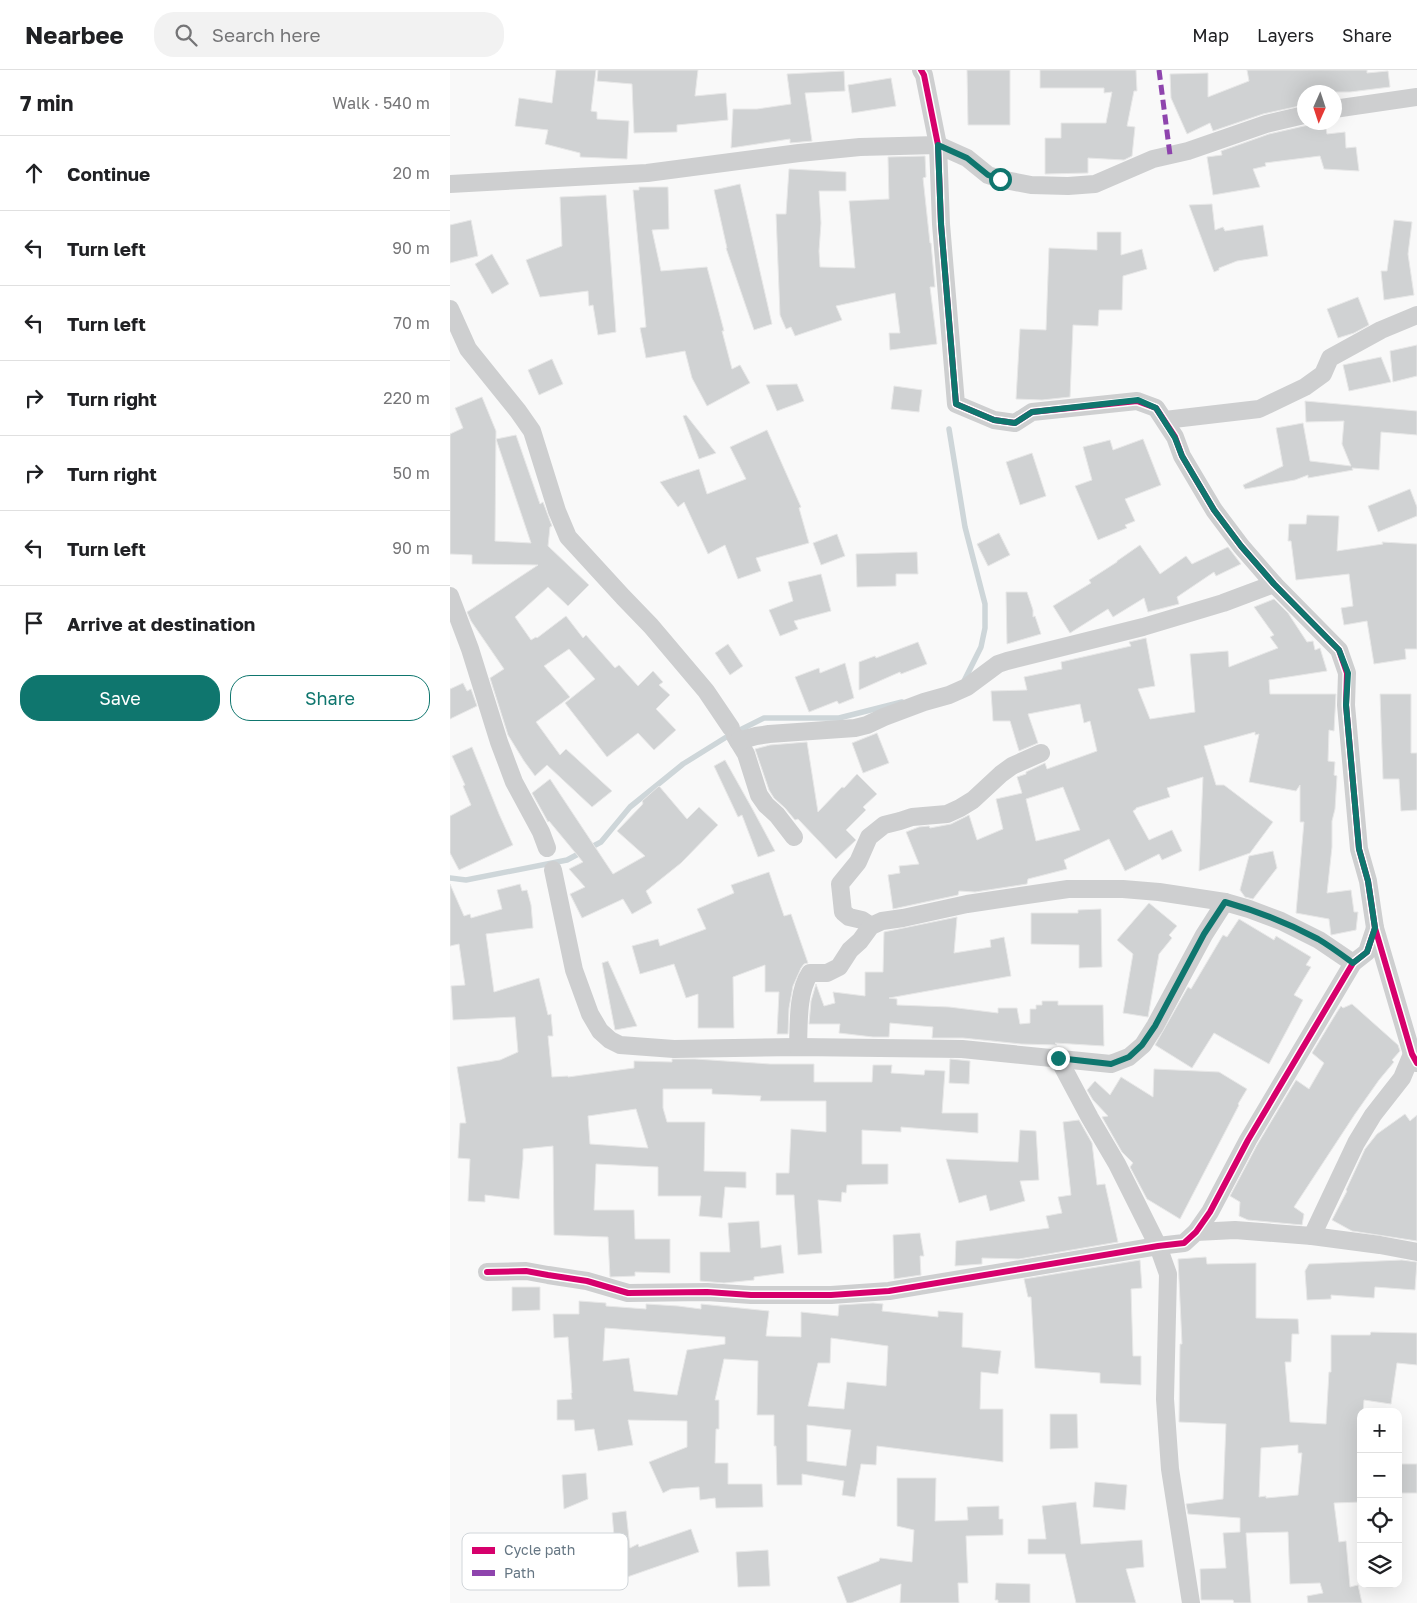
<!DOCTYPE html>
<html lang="en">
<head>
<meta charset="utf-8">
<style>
	body { margin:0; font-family:"Golos Text",sans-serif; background:#f2f2f2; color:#202124 }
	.controls { position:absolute; right:15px; bottom:15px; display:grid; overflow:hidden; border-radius:10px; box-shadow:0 5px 20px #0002 }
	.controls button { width:45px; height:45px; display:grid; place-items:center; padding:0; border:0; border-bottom:1px solid #e0e0e0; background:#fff; color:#202124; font:25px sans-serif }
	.compass { position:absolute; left:847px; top:15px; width:45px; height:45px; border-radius:50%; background:#fff; box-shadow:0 5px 20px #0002; rotate:183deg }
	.stop { position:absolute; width:15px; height:15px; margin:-11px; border:4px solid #0f766e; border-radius:50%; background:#fff }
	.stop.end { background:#0f766e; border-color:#fff; box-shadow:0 1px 5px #0008 }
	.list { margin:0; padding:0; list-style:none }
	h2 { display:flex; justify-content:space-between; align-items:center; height:65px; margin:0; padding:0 20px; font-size:21px }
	h2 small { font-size:16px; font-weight:400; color:#757577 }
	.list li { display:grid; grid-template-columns:32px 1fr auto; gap:15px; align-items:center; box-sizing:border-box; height:75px; padding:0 20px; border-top:1px solid #e0e0e0 }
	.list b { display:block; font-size:19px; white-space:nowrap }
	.list em { font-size:16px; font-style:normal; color:#757577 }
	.actions { display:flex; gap:10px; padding:15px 20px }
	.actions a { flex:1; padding:11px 0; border:1px solid #0f766e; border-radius:20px; text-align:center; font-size:18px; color:#0f766e }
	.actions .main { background:#0f766e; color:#fff }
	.icon { flex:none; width:28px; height:28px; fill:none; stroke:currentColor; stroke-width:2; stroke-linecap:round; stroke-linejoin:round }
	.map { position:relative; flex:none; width:967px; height:1533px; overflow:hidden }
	header { display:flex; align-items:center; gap:30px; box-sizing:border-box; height:70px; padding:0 25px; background:#fff; border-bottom:1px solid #e0e0e0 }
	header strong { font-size:24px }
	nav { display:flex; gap:28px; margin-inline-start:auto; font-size:18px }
	.search { width:350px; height:45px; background:#f2f2f2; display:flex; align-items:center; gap:12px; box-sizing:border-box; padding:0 18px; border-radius:20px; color:#757577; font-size:19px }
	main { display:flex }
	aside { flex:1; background:#fff }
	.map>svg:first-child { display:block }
</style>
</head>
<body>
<header>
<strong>Nearbee</strong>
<div class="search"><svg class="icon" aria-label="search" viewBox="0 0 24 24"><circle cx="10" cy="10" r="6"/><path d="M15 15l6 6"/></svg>Search here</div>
<nav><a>Map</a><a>Layers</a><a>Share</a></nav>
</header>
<main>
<aside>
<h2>7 min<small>Walk · 540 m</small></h2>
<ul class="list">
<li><svg class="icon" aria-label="ahead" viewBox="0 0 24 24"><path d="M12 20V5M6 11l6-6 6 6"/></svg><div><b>Continue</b></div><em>20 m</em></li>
<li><svg class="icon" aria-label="left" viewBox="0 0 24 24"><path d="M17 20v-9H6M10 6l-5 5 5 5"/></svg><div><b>Turn left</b></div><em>90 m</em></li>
<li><svg class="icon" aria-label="left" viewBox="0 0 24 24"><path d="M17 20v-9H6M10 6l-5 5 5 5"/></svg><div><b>Turn left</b></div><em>70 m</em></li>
<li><svg class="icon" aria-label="right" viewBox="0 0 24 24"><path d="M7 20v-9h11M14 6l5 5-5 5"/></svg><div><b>Turn right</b></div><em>220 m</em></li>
<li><svg class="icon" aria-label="right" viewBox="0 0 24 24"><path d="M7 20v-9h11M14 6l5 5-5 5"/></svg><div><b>Turn right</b></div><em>50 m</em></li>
<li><svg class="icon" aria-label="left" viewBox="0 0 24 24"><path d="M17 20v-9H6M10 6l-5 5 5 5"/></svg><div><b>Turn left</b></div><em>90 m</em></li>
<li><svg class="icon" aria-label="arrive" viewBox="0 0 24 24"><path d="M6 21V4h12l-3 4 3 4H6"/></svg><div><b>Arrive at destination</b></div></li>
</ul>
<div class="actions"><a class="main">Save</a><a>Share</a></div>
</aside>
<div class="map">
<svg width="967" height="1533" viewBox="0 0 967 1533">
	<rect width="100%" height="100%" fill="#f9f9f9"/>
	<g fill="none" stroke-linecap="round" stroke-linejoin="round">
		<g stroke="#ced6d9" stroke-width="5.5">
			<polyline points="499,359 515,457 535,534 535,558 531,577 513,613"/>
			<polyline points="0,808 16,810 117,790 151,772 180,737 233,694 278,666 314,648 389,648 452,632"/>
		</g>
	</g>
	<g fill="#d0d2d3" stroke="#e8e8e8" fill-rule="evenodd">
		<polygon points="106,0 146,0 141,41 147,42 147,49 179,51 177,89 130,87 130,83 95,74 98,60 65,56 69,28 102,33"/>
		<polygon points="148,0 248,0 245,26 276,23 278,50 227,55 227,62 184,63 182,14 147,11"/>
		<polygon points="517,0 560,0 560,55 518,55"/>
		<polygon points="590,0 686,0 687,21 684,21 677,56 685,57 682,86 674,90 638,88 638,103 595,104 595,68 611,68 611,53 656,53 662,22 654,23 654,18 590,18"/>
		<polygon points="797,0 917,0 917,3 938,1 940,17 900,22 854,22 854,35 813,44 763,61 760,53 737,64 721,28 720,4 758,3 758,27 799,11"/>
		<polygon points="394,1 395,21 355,23 362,71 340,73 340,69 281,78 283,39 307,39 341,34 337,4"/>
		<polygon points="441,8 446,36 402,43 398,15"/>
		<polygon points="875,53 877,64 895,62 896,78 906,77 909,101 874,99 870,86 815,93 816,96 803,99 810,117 763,125 757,87 772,85 771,81 819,64 854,56"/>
		<polygon points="475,86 476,107 473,108 480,173 481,173 485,217 480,217 487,274 440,280 439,263 450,263 445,223 386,236 392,250 345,266 341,257 336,259 330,245 326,144 336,144 339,99 396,102 396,121 369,121 371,153 369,181 370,197 405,198 399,131 439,129 438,87"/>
		<polygon points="290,114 322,254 304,260 276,178 277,178 264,120"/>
		<polygon points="189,117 218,117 219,159 202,160 211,201 257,197 274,261 272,261 282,299 290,295 300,313 257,336 242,308 235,281 196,288 190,258 196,257 183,120 189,120"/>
		<polygon points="156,125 166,262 148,265 143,235 139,236 138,221 90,227 76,190 112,176 110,127"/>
		<polygon points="762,134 765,160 773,157 775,161 813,155 818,186 787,191 769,198 769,200 764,202 739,135"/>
		<polygon points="21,150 28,186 0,193 0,155"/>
		<polygon points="944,150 962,152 958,184 964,225 934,230 931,201 937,201"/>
		<polygon points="647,162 671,162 671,185 692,179 697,199 673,206 672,240 649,240 648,256 623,255 620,327 592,330 566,329 570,259 596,260 599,178 647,180"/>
		<polygon points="42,184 59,214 42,224 25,194"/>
		<polygon points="908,227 919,255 904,263 888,268 877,239"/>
		<polygon points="967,275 967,306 943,312 940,281"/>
		<polygon points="931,287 941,312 899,321 893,295"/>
		<polygon points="102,289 113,314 89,325 78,300"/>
		<polygon points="347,314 354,331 327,341 316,315"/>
		<polygon points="444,316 472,320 469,342 441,339"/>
		<polygon points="32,327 46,361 45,471 81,473 46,369 66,365 90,434 93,432 102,456 100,457 98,476 139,515 118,536 98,517 65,547 81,570 86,567 87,568 116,546 133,568 136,565 165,598 169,595 188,616 203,601 213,612 209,615 220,625 206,639 226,660 204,680 188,663 157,687 115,633 145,609 119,579 94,596 120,627 86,652 110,685 116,679 162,721 142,737 97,695 85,706 74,691 58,665 40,608 54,599 21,551 17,542 88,495 22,494 22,485 0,484 0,364 13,358 5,338"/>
		<polygon points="855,331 967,341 967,365 931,362 929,400 902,398 903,400 858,408 858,405 845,410 795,419 793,415 833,396 826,358 853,353 860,391 901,396 892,374 894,351 856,352"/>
		<polygon points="236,345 266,383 249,389 233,346"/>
		<polygon points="317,360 351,437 349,438 359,473 306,488 311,501 288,509 275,475 258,484 234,432 228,437 210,412 249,399 257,424 296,409 280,377"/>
		<polygon points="693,369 711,415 675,429 685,451 675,455 677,458 648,470 625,416 642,410 633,377 660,370 663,380"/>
		<polygon points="582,383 596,426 570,435 556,392"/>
		<polygon points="960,419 967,437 967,446 928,462 918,436"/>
		<polygon points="857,445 889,446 887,481 933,474 932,472 967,474 967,579 955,579 956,589 924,594 917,551 894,555 891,538 903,536 899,504 846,510 841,471 838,471 839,454 856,454"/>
		<polygon points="549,463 560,485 538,496 527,474"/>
		<polygon points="387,464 395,486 371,495 363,473"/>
		<polygon points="690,475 710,504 736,486 742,494 778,477 791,494 766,506 764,502 727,527 729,534 698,542 694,528 663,547 658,539 620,563 603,536 641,513 639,510 667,492 667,491"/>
		<polygon points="467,482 468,504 446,504 446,516 407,517 406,484"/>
		<polygon points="371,504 381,541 344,551 348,559 330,566 319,540 343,531 338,512"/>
		<polygon points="556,522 577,522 583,540 583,547 585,546 591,564 557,574"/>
		<path d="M824,529L838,543L857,572L863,571L865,580L870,578L877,601L819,610L820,624H886L884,661L879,660L878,691L885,692L884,705L887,706L885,739L882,751V777L877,823L901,820L904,842H908L906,860L881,865L879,849L846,843L854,752H850V715L846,721L799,712L809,664L805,665V662L754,676L766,715H774L823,752L800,783L749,801L753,707L717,718L720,727L686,738V739L683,741L699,770L722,760L732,781L712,790L709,784L675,801L659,769L614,790L617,799L578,809L577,814L525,822L509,821L508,825L443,839L438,805L450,803L449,796L469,794L456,762L469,757L479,756L480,758L501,754L519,745L527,770L553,759L546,729L572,723L567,707L576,704V702L595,693L597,699L647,681L640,651L634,653L630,634L578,644L588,673L569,681L560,651H543L541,621L577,620L574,607L612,599L611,592L681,576L679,572L696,568L705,616L688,619L700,649L745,642L740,584L778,581L779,597L828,578L820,567L824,565L804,537ZM613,717L630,760L586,771L576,729Z"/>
		<polygon points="468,572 477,594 451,604 450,602 409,620 409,592 425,586 426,588"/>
		<polygon points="278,574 293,596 280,605 265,583"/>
		<polygon points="395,593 404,628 389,634 387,631 359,642 345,607 369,598 370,603"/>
		<polygon points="13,613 17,621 21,619 27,636 0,649 0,619"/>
		<polygon points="930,624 961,624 961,683 967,683 967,740 951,741 949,709 933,709"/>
		<polygon points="427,663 439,693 413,703 402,673"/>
		<polygon points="357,672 368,742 392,717 394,718 407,704 427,724 413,737 416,740 396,760 406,770 386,789 348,749 345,750 335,738 324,728 319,720 305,679 320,675"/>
		<polygon points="22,677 49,744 63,775 9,800 0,783 0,746 21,735 13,716 15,715 2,686"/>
		<polygon points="275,690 303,740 325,781 308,787 292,745 288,747 264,696"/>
		<polygon points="100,709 163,804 195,786 167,761 192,735 193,733 192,731 209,716 237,749 249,737 268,755 231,793 196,821 202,833 182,844 173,829 132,848 120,824 135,817 119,799 133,792 99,751 98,752 97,750 82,723"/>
		<polygon points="823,781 827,798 803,829 795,827 790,820 799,786"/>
		<polygon points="319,802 334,846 341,844 358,893 354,894 351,898 343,916 339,938 338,964 327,964 329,922 315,922 315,895 283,907 284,958 248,958 248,924 236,928 224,894 190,904 182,876 208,869 210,876 256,859 247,839 284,823 281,815"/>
		<path d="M0,814L14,846L20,844L21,848L52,839L47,820L70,814L72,821L77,820L81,835L83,858L36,864L44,922L89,908L98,945L101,944L103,966H98L102,1007L118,1006V1007L184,998V991L222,992V989H245L320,994H364V1012H422L423,995H442L441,1003L474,1005L475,1000L495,1001L492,1043H528V1063L451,1057V1062L412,1060V1094H438V1114L397,1115L396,1123L392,1122L391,1132L368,1130L372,1183L348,1185L344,1125H326V1103H339L341,1059L376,1062V1031H310L311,1026L262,1024V1019H213V1038L217,1052H255L254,1101L296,1102V1118L275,1117L272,1148L249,1146L251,1126H208V1097L146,1094L144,1140H184L185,1169H220V1203L185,1202V1206L160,1207L158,1167L104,1165L103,1076L73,1079V1089L69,1129L35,1125V1132L18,1131L20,1089L8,1088L10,1053H16L7,997L50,990L68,982L65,947L3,950L1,916L15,915L9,874L0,876ZM186,1039L198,1078L140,1074L138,1046Z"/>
		<polygon points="699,833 727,856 719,865 722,868 709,884 698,947 673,943 683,884 667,870"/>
		<polygon points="651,839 652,897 629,898 629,875 581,874 581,843 628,843 628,840"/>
		<polygon points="507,847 504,883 541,877 540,870 554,867 561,906 439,928 447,929 447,935 499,937 548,943 548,938 567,938 570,954 580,953 580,939 586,939 586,935 592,935 592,931 608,931 608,935 653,935 654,976 605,973 607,975 571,974 513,968 482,968 483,957 440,953 439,967 423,967 389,963 390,954 359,954 361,931 366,914 374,936 385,933 383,922 415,926 415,902 433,902 434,862"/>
		<polygon points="789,849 824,870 826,866 861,887 856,895 861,897 844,925 853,930 819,994 764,963 742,998 705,975 738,917 741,919 773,865 777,867"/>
		<polygon points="158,891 187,956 165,960 152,893"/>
		<polygon points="902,934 948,975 950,981 942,990 944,992 929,1010 905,1044 844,1137 854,1144 852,1155 798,1150 789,1146 790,1132 780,1126 807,1075 846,1010 859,1019 874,993 862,983 887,942 891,936 893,938"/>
		<polygon points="500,989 520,991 519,1014 499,1013"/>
		<polygon points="704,999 769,1002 797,1019 788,1034 789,1035 730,1149 697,1129 680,1097 683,1093 672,1082 652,1047 658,1046 643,1030 637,1020 645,1011 660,1025 671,1007 703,1027"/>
		<polygon points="955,1044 960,1051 967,1045 967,1171 902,1161 882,1150 897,1121 896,1120 915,1079 927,1064"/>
		<polygon points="629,1050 642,1073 647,1115 655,1114 668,1172 569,1189 532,1188 532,1194 505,1196 506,1171 599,1158 596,1146 612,1143 608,1127 621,1125 613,1052"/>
		<polygon points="570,1060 586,1061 589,1110 570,1111 575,1131 540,1141 536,1125 509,1133 496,1089 568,1092"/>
		<polygon points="309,1151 311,1178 331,1175 334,1203 304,1207 304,1210 274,1213 250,1211 250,1182 280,1182 278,1153"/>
		<polygon points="470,1163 474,1186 470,1186 471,1205 444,1209 443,1165"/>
		<path d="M756,1187L757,1194L806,1193V1248L848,1249L849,1264H842L841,1292H835L840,1352L876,1354L879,1302H881V1265H920L921,1262L967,1263V1295L947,1293L941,1334L914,1330L913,1342H911V1432L884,1433L889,1472L896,1471L900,1517L908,1515L912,1533H858L857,1526L873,1523L870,1513L840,1514L838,1462L796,1463L801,1533H784L783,1530H751L750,1499L776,1498L773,1463L790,1462V1448L738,1444L736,1434L773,1429L776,1354L729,1352L730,1274H732L728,1189ZM848,1375V1383H852L848,1425L816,1428V1426L809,1427L811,1378Z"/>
		<polygon points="690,1190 692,1218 681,1219 683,1286 691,1286 691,1315 650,1313 650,1303 585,1298 581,1227 578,1227 574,1209"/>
		<polygon points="952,1190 967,1192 965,1220 925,1217 924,1228 881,1225 881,1229 857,1230 855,1201 859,1194"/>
		<polygon points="62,1217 90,1217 90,1240 62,1241"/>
		<path d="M129,1231L156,1233V1236L196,1239V1234L228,1236L251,1239V1234L319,1241L316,1266L351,1267V1242L388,1246L389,1235L423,1233L433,1234L432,1241L488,1247V1241L513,1243L512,1277L551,1281L548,1304L531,1302L530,1339H553V1392L427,1376L426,1395L411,1394L405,1427L392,1425L394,1411L352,1404V1415H327L326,1376H324V1345H307L308,1291L274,1289L265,1330H269V1359H266L265,1393H278V1414H312L313,1437L266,1438L265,1428L250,1430L249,1417L221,1419L213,1423L199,1392L237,1377V1351L178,1350L183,1375L148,1381L144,1359L125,1361L124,1350H107V1330L122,1329L121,1323H122L118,1267L104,1268L103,1244H129ZM155,1258L275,1267V1274L237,1280L227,1325L184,1321L179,1288L153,1291ZM381,1268L438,1276L436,1316L397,1312L394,1339L358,1336L368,1293H380ZM357,1355L401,1360L396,1396L357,1391Z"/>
		<polygon points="600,1344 627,1344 628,1378 600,1379"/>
		<rect x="948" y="1394" width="19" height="29"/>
		<polygon points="136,1403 138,1429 114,1439 112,1405"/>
		<polygon points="447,1408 486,1408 485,1451 518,1450 517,1437 549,1436 549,1449 553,1449 553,1465 516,1466 518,1513 508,1513 509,1533 450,1533 451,1514 401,1533 397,1533 387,1507 429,1491 430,1488 462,1492 464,1460 447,1456"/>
		<polygon points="645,1412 677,1415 675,1440 643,1437"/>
		<polygon points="626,1432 631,1474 692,1470 694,1497 676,1499 686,1533 626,1533 615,1484 578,1484 578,1469 596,1469 592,1436"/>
		<polygon points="176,1441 180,1478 188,1474 189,1477 241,1459 249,1482 160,1513 141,1478 164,1466 162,1443"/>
		<polygon points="318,1480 320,1516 288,1517 286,1482"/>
		<polygon points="546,1513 580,1514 580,1533 548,1533 548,1530 545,1530"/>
	</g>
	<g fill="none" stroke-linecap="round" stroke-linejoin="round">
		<g stroke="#cecfd0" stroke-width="18">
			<polyline points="471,0 474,5 488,75 491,154 506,334 544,350 565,353 582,342 687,331 706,338 725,367 732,386 764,440 791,476 824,514 889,580 897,603 896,635 909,779 918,811 925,858 962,984 967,993"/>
			<polyline points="884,39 967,27"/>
			<polyline points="0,114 197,103 349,83 410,77 488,75 517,88 538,105 550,109 581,115 618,116 645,114 703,89 738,81 816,54 854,45"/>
			<polyline points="0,239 18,279 68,341 82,361 107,441 118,467 173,527 201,556 256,621 281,658"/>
			<polyline points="715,350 809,339 855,317 873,304 880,288 931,260 967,245"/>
			<polyline points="0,526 20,579 49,672 64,712 91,762 97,778"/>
			<polyline points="285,666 296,684 309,725 316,735 327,745 344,767"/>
			<polyline points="288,671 306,666 319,664 405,658 417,655 434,647 474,632 499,625 517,617 548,594 557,591 693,557 773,533 824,514"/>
			<polyline points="103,800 124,900 140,944 150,961 160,970 170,975 224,979 348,977 512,979 661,994 679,987 693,975 705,956 754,865 775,832"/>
			<polyline points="421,856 412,850 399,847 393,842 390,814 408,792 419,767 434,755 450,751 462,747 497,744 510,738 523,730 551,704 562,696 591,683"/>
			<path d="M348,977C349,954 347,923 360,903H377L389,897L400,880L410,871L421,856L432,851L453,848L517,834L618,819H673L709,822L775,832L799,839L831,851L869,870L903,893"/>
			<polyline points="608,988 640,1048 667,1094 708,1176 718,1204 715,1329 720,1399 741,1533"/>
			<polyline points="746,1162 785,1160 862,1166 930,1175 967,1182"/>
			<polyline points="862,1166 906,1073 923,1045 952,1008 962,984"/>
			<polyline points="37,1202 76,1201 98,1205 137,1211 178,1223 257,1222 301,1225 381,1225 439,1221 708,1176 734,1173 746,1162 760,1142 798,1070 903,893 917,882 925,858"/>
		</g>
		<polyline stroke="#8e44ad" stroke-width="5" stroke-dasharray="10 5" stroke-linecap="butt" points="709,0 720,85"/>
		<defs>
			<g id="cycleway">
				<polyline points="471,0 474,5 488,75 491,154 506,334 544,350 565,353 582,342 687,331 706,338 725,367 732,386 764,440 791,476 824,514 889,580 897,603 896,635 909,779 918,811 925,858 962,984 967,993"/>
				<polyline points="37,1202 76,1201 98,1205 137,1211 178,1223 257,1222 301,1225 381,1225 439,1221 708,1176 734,1173 746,1162 760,1142 798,1070 903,893 917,882 925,858"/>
			</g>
		</defs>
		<use href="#cycleway" stroke="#fff" stroke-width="9"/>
		<use href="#cycleway" stroke="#d6006c" stroke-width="6"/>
	</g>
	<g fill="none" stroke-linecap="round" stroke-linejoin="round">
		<path stroke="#0f766e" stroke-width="6" d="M550,109L538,105L517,88L488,75L491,154L506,334L544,350L565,353L582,342L688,330L706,338L725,368L732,386L764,440L791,476L824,514L889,580L898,603L896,635L909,779L918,811L925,858L917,882L903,893C892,885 880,876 868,869C838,853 807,841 775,832L754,864L705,956L692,975L679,987L661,994L608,988"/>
	</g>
	<rect x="12" y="1463" width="166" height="57" rx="8" fill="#fff" stroke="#d1d6da" stroke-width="1"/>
	<rect x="22" y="1477" width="23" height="7" fill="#d6006c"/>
	<rect x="22" y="1500" width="23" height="6" fill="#8e44ad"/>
	<g font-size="14" fill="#657683">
		<text x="54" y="1485">Cycle path</text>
		<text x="54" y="1508">Path</text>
	</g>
</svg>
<div class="controls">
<button>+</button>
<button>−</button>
<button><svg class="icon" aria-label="locate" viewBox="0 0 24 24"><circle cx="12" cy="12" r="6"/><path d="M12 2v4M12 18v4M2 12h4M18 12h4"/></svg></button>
<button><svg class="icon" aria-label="layers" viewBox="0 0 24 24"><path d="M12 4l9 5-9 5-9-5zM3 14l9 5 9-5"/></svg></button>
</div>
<svg class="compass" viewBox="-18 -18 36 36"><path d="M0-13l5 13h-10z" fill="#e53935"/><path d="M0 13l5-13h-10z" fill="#757577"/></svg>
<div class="stop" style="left:550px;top:109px"></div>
<div class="stop end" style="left:608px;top:988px"></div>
</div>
</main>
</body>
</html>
